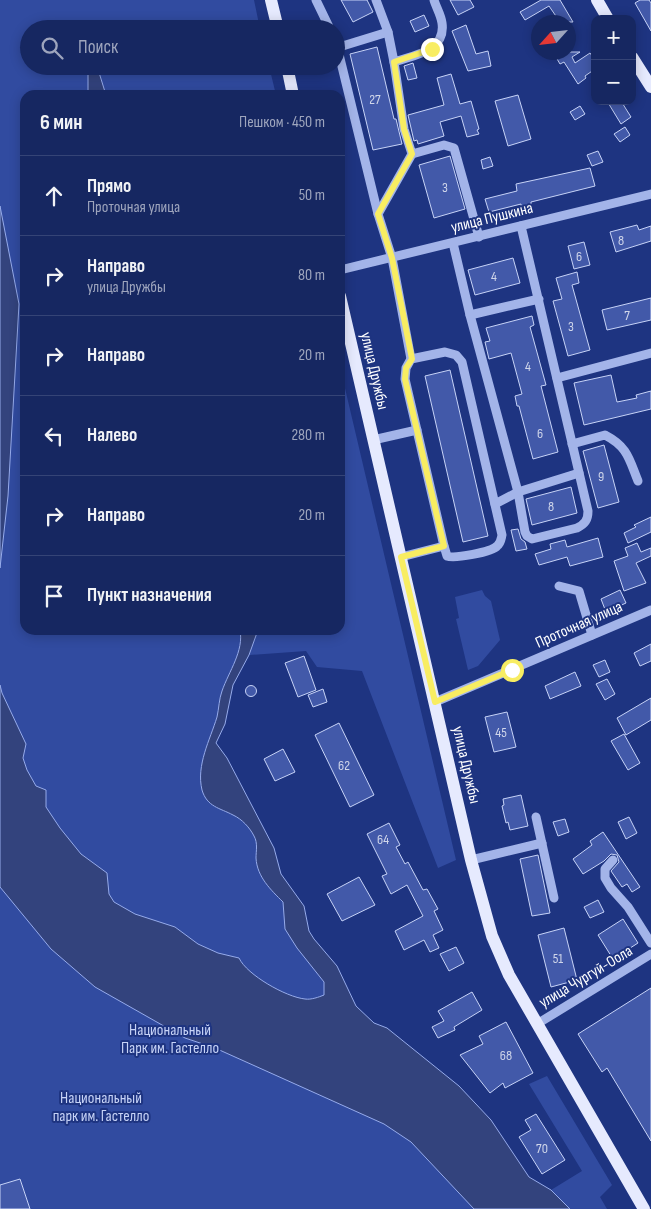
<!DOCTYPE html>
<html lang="ru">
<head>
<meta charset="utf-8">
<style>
	body { margin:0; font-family:"Sofia Sans Condensed",sans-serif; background:#1f2f67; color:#f1f3f6 }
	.controls { position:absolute; right:15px; top:15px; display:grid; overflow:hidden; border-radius:10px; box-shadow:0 2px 12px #0003 }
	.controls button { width:45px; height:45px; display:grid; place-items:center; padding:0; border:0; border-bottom:1px solid #354476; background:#162761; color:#f1f3f6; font:25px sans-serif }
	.compass { position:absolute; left:531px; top:15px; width:45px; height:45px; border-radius:50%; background:#162761; box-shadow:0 2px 12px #0003; rotate:243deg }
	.stop { position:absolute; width:15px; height:15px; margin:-11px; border:4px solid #f8ed62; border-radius:50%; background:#fff }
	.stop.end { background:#f8ed62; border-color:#fff; box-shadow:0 1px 5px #0008 }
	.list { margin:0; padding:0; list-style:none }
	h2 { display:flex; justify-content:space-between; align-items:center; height:65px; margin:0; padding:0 20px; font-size:21px }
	h2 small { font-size:16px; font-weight:400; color:#9ea5bd }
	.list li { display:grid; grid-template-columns:32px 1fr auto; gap:15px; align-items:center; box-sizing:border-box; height:80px; padding:0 20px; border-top:1px solid #354476 }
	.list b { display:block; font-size:19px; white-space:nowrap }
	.list p { margin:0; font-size:16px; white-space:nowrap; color:#9ea5bd }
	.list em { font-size:16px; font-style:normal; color:#9ea5bd }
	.icon { flex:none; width:28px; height:28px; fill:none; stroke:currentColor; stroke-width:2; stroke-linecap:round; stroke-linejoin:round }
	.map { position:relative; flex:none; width:651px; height:1209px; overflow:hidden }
	.search { position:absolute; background:#162761; box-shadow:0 2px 12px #0003; left:20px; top:20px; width:325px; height:55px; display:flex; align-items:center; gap:12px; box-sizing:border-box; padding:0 18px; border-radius:28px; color:#9ea5bd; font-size:19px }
	.panel { position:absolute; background:#162761; box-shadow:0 2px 12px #0003; left:20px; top:90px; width:325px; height:545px; border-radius:15px }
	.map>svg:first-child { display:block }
</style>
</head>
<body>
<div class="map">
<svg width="651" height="1209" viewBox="0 0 651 1209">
	<rect width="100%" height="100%" fill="#1e3481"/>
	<g fill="#314ba0">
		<polygon points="0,0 254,0 260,29 29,29 29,66 269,66 276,95 25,95 25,630 340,630 340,367 456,860 438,868 362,671 317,667 306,651 249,655 252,647 245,647 209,742 352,1014 547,1197 553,1193 551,1190 582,1171 529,1084 547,1076 612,1185 600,1197 607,1209 0,1209"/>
		<polygon points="482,590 485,596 491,601 500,640 478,666 468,670 456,619 459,618 455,597"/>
	</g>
	<g fill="#33437d" stroke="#96abeb">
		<polygon points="88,66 97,66 106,95 88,95"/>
		<polygon points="0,206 19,304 8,496 0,568"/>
		<path d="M240,630H258L249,655L233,685L225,724L216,743L227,758L274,848L281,874L304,906L309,931L314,939L337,966L356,1006L374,1023L387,1028L459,1086L491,1120L529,1177L551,1190L570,1209H474L411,1142L384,1124L215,1048L185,1038L95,987L51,949L0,887V685L2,693L26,744L23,758L27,770L36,786L46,790V807L60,828L81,854L107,873L109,894L114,902L135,914L175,927L198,944L218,953L239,958C247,975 286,997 305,999C311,1000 319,997 324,995V982L297,948L285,929L283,902C271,890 257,877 256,858C256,851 258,843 254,836C250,828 242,819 233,815C220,808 207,807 202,790C196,765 210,740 217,717C219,708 219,699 222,691C229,671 244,651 240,630Z"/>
	</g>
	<g fill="#4259a9" stroke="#c7d3f7">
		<polygon points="341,0 367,0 373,12 353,22"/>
		<polygon points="450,0 470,0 474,7 458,15"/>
		<polygon points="541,0 560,0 573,22 560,22 549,6 525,20 520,12"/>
		<polygon points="640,0 649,0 651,3 651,31 635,3"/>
		<polygon points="424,15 429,26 415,32 410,21"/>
		<polygon points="466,25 476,54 488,51 491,66 468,71 452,31"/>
		<polygon points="377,47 394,119 396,119 402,144 373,150 350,54"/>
		<polygon points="553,52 580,52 572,57 575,63 590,53 595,60 595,69 585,76 586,78 578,84 564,62 560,64"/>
		<polygon points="413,63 417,78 408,80 404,66"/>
		<polygon points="451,74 460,104 471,101 479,129 477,130 479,134 467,137 461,116 440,122 444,136 418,144 417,140 414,141 408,115 444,105 437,78"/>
		<polygon points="518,95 531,139 508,146 495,101"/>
		<polygon points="607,101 621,101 631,117 621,124"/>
		<polygon points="580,106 585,114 575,120 570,112"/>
		<polygon points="625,127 630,135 620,142 614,134"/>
		<polygon points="598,151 603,162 592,166 587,155"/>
		<polygon points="450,156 465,209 434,218 419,165"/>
		<polygon points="490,157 493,166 483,169 481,160"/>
		<polygon points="590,168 595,186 531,202 531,204 521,207 521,204 489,212 485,199 517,191 516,184"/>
		<polygon points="637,225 639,230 651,226 651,241 616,252 610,232"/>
		<polygon points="584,242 590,265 574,269 568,246"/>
		<polygon points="513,258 520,283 475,295 468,270"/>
		<polygon points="577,272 579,283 572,285 590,350 568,356 553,301 562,299 556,278"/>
		<polygon points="651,298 651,320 607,330 602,310"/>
		<polygon points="532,316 534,325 530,327 546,385 541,386 558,452 533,459 519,406 517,406 515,396 522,394 511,353 489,359 485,342 490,341 486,328"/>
		<polygon points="450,370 488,536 463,542 425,376"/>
		<polygon points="611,375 617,402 637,398 636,395 651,391 651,409 584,425 574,383"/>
		<polygon points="604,445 619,502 598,508 583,451"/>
		<polygon points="571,487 577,513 532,525 526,499"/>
		<polygon points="651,517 651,532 628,543 624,533 636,527 634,525"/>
		<polygon points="518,529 521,539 525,542 527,549 516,551 511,530"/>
		<polygon points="598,538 603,557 570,566 567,557 539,565 535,554 551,549 550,544 565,540 567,547"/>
		<polygon points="637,543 641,552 651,548 651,556 636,563 646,583 624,591 614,561 628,556 625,548"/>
		<polygon points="620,590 626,603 606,612 601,599"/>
		<polygon points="651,644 651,661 640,666 634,653"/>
		<polygon points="304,656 316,690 298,697 285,663"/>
		<polygon points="605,660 610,672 599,677 593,665"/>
		<polygon points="575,672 581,686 550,699 545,686"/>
		<polygon points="607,679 615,694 605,700 596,684"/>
		<circle cx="251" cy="691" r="5.5"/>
		<polygon points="323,689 327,702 313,707 308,695"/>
		<polygon points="651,698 651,720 626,735 617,718"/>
		<polygon points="507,712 516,747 494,752 485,717"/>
		<polygon points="339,723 374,795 350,807 315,735"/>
		<polygon points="624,734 640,763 628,770 611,741"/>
		<polygon points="283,749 295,772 275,781 264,759"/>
		<polygon points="521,795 528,826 510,830 508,822 506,823 502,806 504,805 503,799"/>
		<polygon points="629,817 637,833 626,839 618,822"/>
		<polygon points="565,819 569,832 558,836 553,822"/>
		<polygon points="389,823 400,845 396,847 405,864 408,862 423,890 427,889 438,909 434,911 443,930 433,935 439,948 430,952 424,940 404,950 395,931 423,916 407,885 391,894 382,876 387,874 367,834"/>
		<polygon points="603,832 640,887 632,892 627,884 622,887 611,871 619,862 617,855 611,854 604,861 583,874 573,859 592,845 590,841"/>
		<polygon points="538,855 550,913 532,916 520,859"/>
		<polygon points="359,877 375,905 342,921 327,894"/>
		<polygon points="598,900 604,912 590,918 584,907"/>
		<polygon points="623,919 638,943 613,959 598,935"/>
		<polygon points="564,928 577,980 551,987 538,935"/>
		<polygon points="456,947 464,963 449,971 440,954"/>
		<polygon points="651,988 651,1141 607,1068 602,1072 578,1034"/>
		<polygon points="472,992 482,1010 454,1027 455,1030 438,1038 432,1027 444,1021 438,1011"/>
		<polygon points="506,1022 533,1073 505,1088 503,1083 490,1093 460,1055 483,1044 479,1036"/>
		<polygon points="536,1114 565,1160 542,1174 519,1137 531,1130 525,1120"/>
		<polygon points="20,1179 30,1209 0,1209 0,1185"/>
	</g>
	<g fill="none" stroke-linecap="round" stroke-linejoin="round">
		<g stroke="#a3b4e9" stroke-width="9">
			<polyline points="316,0 330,29"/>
			<polyline points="376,0 388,32"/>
			<polyline points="336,42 378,214 392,258 411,359"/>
			<path d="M336,48L388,32L394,62C415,55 446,51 442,23C441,15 436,7 434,0"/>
			<polyline points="394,62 404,129 412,154 444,145 454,148 479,237"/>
			<polyline points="378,214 412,154"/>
			<path d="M521,226L588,511C588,520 585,524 577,528L532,539L527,536L525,532L518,492L470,315L539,299"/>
			<polyline points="453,243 470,315"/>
			<polyline points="340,270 651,194"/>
			<path d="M445,352L456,355L462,362L502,535C501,539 501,543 497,546C492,552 454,559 447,556L444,546L405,379L406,368L411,359Z"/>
			<polyline points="557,378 651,353"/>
			<polyline points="373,440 417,430"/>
			<path d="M572,444L605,435C628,447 629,459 638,481"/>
			<polyline points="495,504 518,492 579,473"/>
			<polyline points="401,557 444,546"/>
			<polyline points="559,586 579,591 592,635"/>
			<polyline points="435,702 651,610"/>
			<polyline points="536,817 554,898"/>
			<polyline points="471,860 542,843"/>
			<polyline points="613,860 605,869 605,878 611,888 628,907 651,943"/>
			<polyline points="537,1024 651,954"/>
		</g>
		<g stroke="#e6eafe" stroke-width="12">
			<polyline points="271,0 278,29"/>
			<polyline points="597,0 608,19"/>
			<polyline points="632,57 651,87"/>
			<polyline points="287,66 293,95"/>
			<polyline points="340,296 471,860 492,936 509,975 644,1209"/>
		</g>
	</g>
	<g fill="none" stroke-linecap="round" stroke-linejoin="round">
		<polyline stroke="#f8ed62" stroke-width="6" points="432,49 394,62 404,129 412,154 378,214 392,258 412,359 406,368 405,379 444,546 401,557 435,702 512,670"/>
	</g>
	<g text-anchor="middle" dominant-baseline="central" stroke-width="4" stroke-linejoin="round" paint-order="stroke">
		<g font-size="14" fill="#d0d6ea">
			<text x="375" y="99">27</text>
			<text x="445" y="187">3</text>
			<text x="621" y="240">8</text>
			<text x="579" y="256">6</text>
			<text x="494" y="276">4</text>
			<text x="627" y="315">7</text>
			<text x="571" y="326">3</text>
			<text x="528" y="366">4</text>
			<text x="540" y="433">6</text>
			<text x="601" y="476">9</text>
			<text x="551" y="506">8</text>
			<text x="501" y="732">45</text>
			<text x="344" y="765">62</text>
			<text x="383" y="839">64</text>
			<text x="558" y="958">51</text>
			<text x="506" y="1055">68</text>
			<text x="542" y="1148">70</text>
		</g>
		<g font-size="16" fill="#fff" stroke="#1e3481">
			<text transform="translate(492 218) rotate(-14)">улица Пушкина</text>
			<text transform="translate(374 371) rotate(77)">улица Дружбы</text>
			<text transform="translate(579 625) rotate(-24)">Проточная улица</text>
			<text transform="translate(466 765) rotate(77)">улица Дружбы</text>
			<text transform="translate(586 977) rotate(-31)">улица Чургуй-Оола</text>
		</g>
		<g font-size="16" fill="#c7d3f7" stroke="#1e3481">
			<text x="170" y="1030">Национальный<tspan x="170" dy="18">Парк им. Гастелло</tspan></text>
			<text x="101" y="1098">Национальный<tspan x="101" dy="18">парк им. Гастелло</tspan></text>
		</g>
	</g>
</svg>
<div class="controls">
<button>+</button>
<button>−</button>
</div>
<svg class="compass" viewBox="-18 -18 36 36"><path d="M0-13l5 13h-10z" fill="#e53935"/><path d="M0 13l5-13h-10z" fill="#9ea5bd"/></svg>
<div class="stop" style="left:512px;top:670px"></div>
<div class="stop end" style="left:432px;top:49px"></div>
<div class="search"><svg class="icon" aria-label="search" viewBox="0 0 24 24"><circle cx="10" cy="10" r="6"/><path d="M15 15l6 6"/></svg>Поиск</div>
<section class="panel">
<h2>6 мин<small>Пешком · 450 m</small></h2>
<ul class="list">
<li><svg class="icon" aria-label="ahead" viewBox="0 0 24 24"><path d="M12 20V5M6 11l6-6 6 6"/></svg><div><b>Прямо</b><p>Проточная улица</p></div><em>50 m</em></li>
<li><svg class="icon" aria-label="right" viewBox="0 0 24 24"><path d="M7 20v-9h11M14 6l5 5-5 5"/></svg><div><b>Направо</b><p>улица Дружбы</p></div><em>80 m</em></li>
<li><svg class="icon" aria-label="right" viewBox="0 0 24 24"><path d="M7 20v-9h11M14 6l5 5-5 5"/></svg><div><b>Направо</b></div><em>20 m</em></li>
<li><svg class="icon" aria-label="left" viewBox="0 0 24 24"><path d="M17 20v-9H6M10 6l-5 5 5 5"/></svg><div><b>Налево</b></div><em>280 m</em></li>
<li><svg class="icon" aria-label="right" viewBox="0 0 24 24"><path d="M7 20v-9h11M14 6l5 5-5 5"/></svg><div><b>Направо</b></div><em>20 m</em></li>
<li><svg class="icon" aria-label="arrive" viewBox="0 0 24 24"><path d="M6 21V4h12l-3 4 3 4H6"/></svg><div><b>Пункт назначения</b></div></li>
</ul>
</section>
</div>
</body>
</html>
